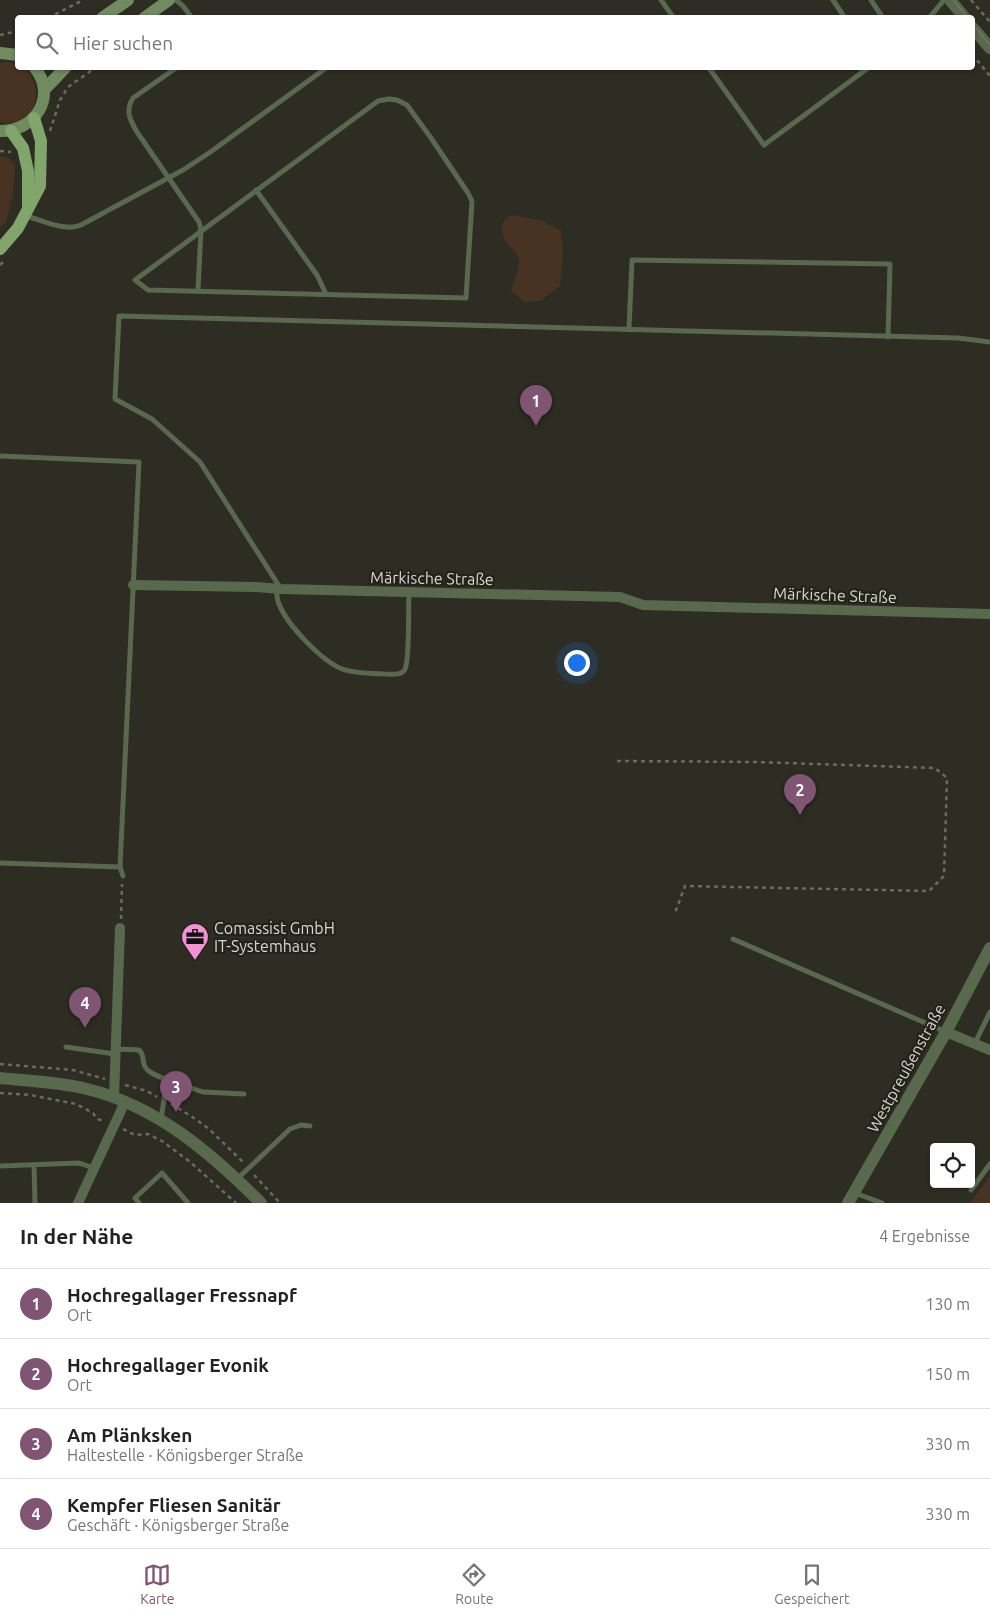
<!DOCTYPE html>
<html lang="de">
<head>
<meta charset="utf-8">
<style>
	body { margin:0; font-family:Ubuntu,sans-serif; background:#f2f2f2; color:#222 }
	.controls { position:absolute; right:15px; bottom:15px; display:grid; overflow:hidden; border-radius:5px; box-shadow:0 1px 4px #0004 }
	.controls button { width:45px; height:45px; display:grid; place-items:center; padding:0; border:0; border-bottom:1px solid #e0e0e0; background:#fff; color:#222; font:25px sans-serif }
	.you { position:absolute; left:576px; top:662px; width:18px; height:18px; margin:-12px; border:4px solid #fff; border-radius:50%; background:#1a73e8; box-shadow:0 0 0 8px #1a73e833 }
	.badge { display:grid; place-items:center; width:32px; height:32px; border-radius:50%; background:#805473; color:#fff; font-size:16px; font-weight:700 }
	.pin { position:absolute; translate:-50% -41px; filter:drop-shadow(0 1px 2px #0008) }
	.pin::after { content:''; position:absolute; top:26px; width:18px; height:15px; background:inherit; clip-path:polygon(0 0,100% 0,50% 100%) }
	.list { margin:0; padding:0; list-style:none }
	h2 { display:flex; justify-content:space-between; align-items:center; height:65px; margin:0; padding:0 20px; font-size:21px }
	h2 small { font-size:16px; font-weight:400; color:#767676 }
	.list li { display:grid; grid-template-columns:32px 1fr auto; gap:15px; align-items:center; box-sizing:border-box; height:70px; padding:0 20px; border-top:1px solid #e0e0e0 }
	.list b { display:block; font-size:19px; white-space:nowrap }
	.list p { margin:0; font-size:16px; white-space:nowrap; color:#767676 }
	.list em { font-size:16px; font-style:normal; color:#767676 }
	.icon { flex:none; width:28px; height:28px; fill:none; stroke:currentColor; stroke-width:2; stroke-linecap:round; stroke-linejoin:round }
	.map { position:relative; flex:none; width:990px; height:1203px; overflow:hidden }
	.search { position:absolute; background:#fff; box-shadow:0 1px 4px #0004; left:15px; right:15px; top:15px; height:55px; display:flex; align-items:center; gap:12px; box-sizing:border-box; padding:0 18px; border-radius:5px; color:#767676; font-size:19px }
	.sheet { height:345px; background:#fff }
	nav { display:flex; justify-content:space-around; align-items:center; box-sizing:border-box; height:70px; border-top:1px solid #e0e0e0; background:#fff; font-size:14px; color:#767676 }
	nav a { display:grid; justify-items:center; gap:2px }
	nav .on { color:#805473 }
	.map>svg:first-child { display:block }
</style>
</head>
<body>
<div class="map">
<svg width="990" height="1203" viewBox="0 0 990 1203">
	<rect width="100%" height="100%" fill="#2d2d23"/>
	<g fill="#483222">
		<path d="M6,62L17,64L18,68H24C49,91 33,129 0,122V63Z"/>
		<polygon points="0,156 9,158 15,167 13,195 6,222 0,227"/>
		<path d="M512,215L543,221L561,231L563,252L560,286L540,301L524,302L511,290C514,282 520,268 519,260C517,248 503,246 502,230C501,222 505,219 512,215Z"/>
		<polygon points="990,1176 990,1203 970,1203"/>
	</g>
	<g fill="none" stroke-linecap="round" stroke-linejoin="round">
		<g stroke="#6b6b62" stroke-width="2.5" stroke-dasharray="4 4" stroke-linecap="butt">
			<polyline points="971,0 990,22"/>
			<polyline points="48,18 83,0"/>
			<polyline points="0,35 18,31"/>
			<polyline points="972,54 990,76"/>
			<polyline points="50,131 60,100 68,87 95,68"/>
			<polyline points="0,151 11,152"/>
			<polyline points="0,265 5,260"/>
			<polyline points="617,761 756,762 935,768 947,778 944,876 929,891 685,886 675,913"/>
			<polyline points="121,919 122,884"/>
			<polyline points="0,1064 73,1070 105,1079"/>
			<polyline points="125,1085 147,1091 157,1097"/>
			<polyline points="0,1093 30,1095 76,1104 93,1113 97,1119 104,1121"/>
			<polyline points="171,1104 191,1116 209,1129 244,1163"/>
			<polyline points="123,1129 135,1135 148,1134 162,1141 189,1161 236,1203"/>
			<polyline points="254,1175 280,1203"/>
		</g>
		<g stroke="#58694d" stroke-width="5">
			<polyline points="176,0 183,6 192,18"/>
			<polyline points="661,0 674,18"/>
			<polyline points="833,0 845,18"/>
			<polyline points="871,0 883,18"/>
			<polyline points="929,18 944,0"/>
			<path d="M176,68L133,98C125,111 130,120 137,132L199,222L201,230L198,290"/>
			<polyline points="709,68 764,145 868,68"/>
			<polygon points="389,99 397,100 407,105 431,138 468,193 472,201 466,298 148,290 135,280 378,101"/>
			<polyline points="256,190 317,275 326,294"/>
			<path d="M26,216C42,220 64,232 81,225L183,170L209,153L326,68"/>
			<polyline points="629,329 632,260 890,264 888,337"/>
			<polyline points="0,456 139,462 120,867 123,876"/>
			<path d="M276,589C277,594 277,600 279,604C287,625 322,661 342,669C355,674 370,673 384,674C391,674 402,676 405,669C410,659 408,607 409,592"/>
			<polyline points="281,589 200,462 152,419 115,399 119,316 958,338 990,342"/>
			<polyline points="0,863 120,867"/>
			<polyline points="733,939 946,1032"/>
			<polyline points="975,1043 990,1012"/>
			<polyline points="66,1047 115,1054"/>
			<path d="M116,1049L139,1050C144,1054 142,1058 144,1064C146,1073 159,1076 167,1080L161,1119"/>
			<polyline points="167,1080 203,1092 244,1094"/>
			<polyline points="34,1165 35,1203"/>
			<polyline points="0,1166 79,1163 94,1168"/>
			<polyline points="237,1179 290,1129 301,1125 310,1126"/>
			<polyline points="971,1190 990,1164"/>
			<polyline points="855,1193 882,1203"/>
			<polyline points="139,1203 135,1198 162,1173 188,1203"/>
		</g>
		<g stroke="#58694d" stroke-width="10">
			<polyline points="133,585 256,587 281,589 620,597 643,605 990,614"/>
			<polyline points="946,1032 990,1050"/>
			<polyline points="114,1098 120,928"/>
			<polyline points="78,1203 125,1102"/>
		</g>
		<g stroke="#58694d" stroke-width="12">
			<polyline points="950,0 965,18"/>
			<polyline points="972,27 990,48"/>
			<path d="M0,1078C29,1081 59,1082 87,1089C157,1106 212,1154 261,1203"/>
			<polyline points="848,1203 946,1032 990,948"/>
		</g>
		<g stroke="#708b5f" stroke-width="12">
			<polyline points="102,18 128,0"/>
			<polyline points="144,18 169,0"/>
			<polyline points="0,53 18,55"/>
			<polyline points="44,90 65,68"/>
			<path d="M0,131C34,132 58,97 35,68"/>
		</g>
		<g stroke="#82a56c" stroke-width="12">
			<polyline points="11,131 23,148 28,171 28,206"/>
			<polyline points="0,249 18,228 40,186 41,141 34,118"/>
		</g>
		<g stroke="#82827a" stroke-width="1">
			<polyline points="953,0 968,18"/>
			<polyline points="972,23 990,45"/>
		</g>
	</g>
	<defs>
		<symbol id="office-pin" viewBox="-11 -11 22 30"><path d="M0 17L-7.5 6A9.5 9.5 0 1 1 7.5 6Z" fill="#f391d6" stroke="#23231a"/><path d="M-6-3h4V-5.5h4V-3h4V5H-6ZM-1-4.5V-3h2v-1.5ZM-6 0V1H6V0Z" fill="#111"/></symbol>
	</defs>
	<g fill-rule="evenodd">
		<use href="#office-pin" x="179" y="921" width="32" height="43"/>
	</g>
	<g text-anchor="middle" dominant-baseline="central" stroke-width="4.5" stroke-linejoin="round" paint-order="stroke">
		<g font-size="16" fill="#d7d8d1" stroke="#23231a">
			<text transform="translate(432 578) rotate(1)">Märkische Straße</text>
			<text transform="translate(835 595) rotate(2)">Märkische Straße</text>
			<text transform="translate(906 1068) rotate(-61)">Westpreußenstraße</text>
		</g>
		<g font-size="16" fill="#d7d8d1" stroke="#23231a" text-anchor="start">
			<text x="214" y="928">Comassist GmbH<tspan x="214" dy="18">IT-Systemhaus</tspan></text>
		</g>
	</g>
</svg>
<div class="controls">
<button><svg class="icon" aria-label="locate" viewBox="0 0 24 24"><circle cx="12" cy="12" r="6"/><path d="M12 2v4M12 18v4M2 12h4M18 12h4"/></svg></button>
</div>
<div class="you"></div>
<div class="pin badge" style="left:536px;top:426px">1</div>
<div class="pin badge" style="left:800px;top:815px">2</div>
<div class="pin badge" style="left:176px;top:1112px">3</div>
<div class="pin badge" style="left:85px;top:1028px">4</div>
<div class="search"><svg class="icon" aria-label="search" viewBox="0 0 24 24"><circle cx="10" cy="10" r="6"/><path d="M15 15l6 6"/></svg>Hier suchen</div>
</div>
<section class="sheet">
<h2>In der Nähe<small>4 Ergebnisse</small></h2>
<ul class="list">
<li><span class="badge">1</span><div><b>Hochregallager Fressnapf</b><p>Ort</p></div><em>130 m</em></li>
<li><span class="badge">2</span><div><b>Hochregallager Evonik</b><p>Ort</p></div><em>150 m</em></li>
<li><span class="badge">3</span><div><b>Am Plänksken</b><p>Haltestelle · Königsberger Straße</p></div><em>330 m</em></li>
<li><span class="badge">4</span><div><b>Kempfer Fliesen Sanitär</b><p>Geschäft · Königsberger Straße</p></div><em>330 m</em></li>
</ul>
</section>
<nav>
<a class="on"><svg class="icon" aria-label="map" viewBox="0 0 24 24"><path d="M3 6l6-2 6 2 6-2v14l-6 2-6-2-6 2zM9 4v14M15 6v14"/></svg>Karte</a>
<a><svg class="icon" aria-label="directions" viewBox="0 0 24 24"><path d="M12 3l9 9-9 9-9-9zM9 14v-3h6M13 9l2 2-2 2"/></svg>Route</a>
<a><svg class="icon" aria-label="saved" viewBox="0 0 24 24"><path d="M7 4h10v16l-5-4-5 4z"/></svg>Gespeichert</a>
</nav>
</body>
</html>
